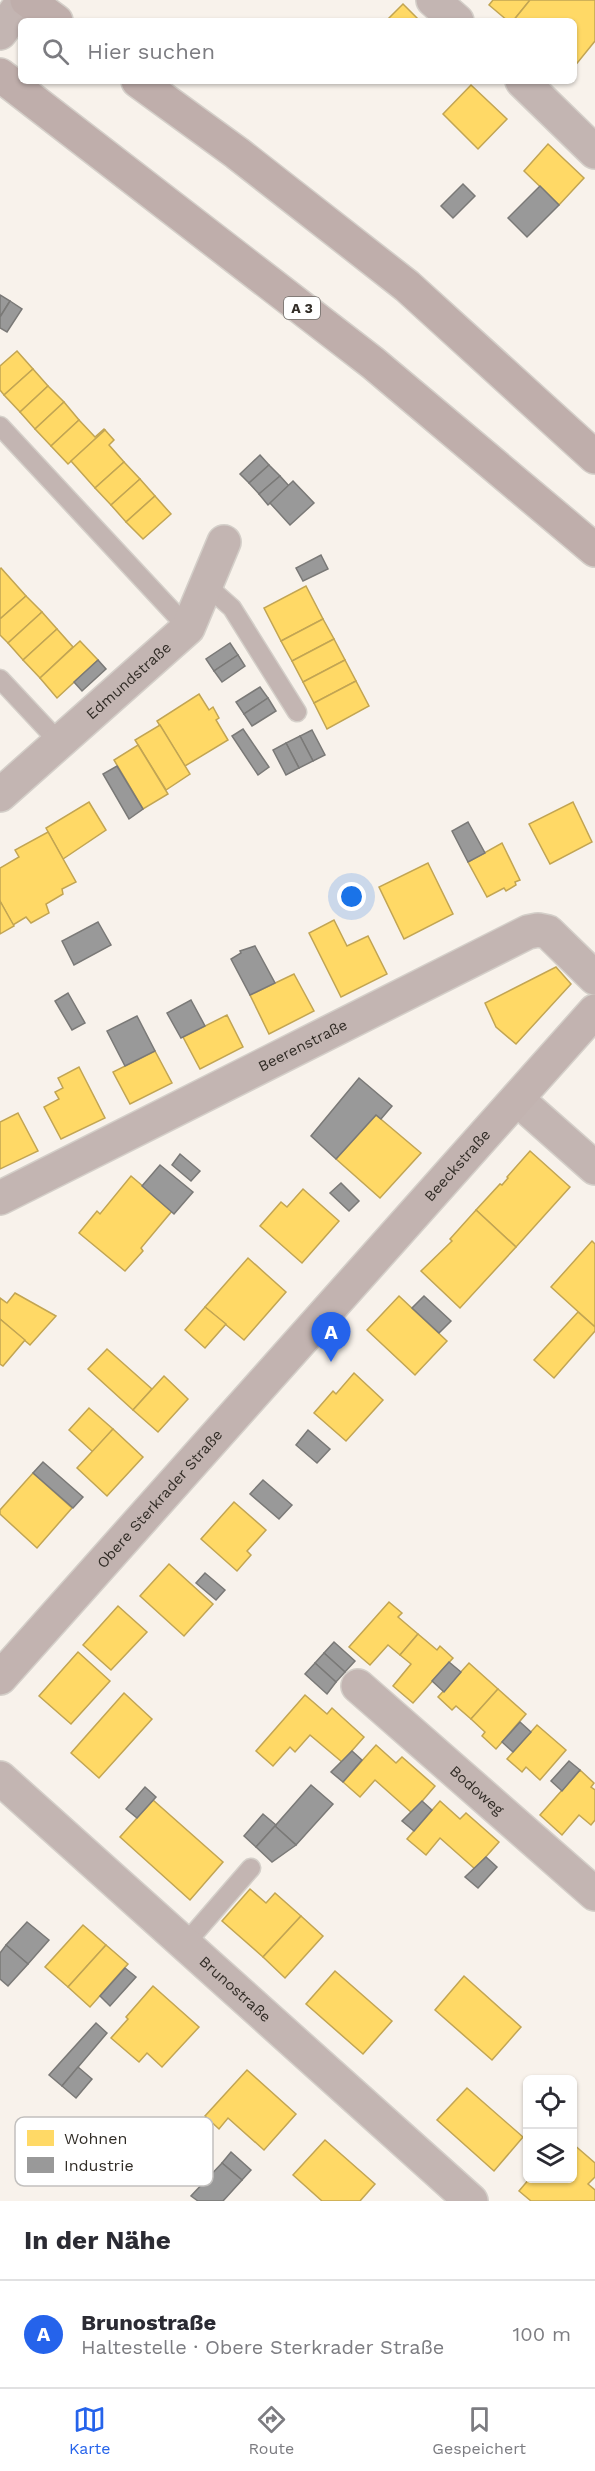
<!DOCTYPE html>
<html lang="de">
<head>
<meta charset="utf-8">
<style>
	body { margin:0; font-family:"Work Sans",sans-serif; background:#f7f7f7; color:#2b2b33 }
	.controls { position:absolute; right:18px; bottom:18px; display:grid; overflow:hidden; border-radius:9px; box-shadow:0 2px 4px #0004 }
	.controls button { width:54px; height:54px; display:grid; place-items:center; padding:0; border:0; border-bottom:2px solid #e1e1e2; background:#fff; color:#2b2b33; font:30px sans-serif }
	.you { position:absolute; left:352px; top:897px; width:21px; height:21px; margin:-15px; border:4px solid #fff; border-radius:50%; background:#1a73e8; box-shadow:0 0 0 9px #1a73e833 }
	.badge { display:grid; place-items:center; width:39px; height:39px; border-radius:50%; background:#2563eb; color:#fff; font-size:20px; font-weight:700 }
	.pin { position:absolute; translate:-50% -50px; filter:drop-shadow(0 2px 3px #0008) }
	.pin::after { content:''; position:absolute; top:32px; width:21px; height:18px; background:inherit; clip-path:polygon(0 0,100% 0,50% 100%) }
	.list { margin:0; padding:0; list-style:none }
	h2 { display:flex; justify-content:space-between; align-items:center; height:78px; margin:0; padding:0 24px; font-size:26px }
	h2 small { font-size:20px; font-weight:400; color:#7c7c81 }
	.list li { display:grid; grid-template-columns:39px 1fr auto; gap:18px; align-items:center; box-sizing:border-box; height:108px; padding:0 24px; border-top:2px solid #e1e1e2 }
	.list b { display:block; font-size:22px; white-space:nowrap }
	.list p { margin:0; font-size:20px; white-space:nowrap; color:#7c7c81 }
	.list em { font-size:20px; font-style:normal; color:#7c7c81 }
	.icon { flex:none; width:33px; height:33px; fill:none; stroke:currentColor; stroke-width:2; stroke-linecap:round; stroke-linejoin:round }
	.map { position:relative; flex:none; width:595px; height:2201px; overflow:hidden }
	.search { position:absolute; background:#fff; box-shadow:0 2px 4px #0004; left:18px; right:18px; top:18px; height:66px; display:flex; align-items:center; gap:15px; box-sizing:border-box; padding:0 21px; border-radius:9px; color:#7c7c81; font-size:22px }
	.sheet { height:186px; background:#fff }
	nav { display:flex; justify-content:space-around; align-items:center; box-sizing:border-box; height:84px; border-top:2px solid #e1e1e2; background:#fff; font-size:16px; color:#7c7c81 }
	nav a { display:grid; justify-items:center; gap:3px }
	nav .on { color:#2563eb }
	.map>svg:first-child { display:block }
</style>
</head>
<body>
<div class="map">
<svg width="595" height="2201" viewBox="0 0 595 2201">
	<rect width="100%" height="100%" fill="#f8f2eb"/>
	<g fill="#ffd966" stroke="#c2a553" stroke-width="1.5">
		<polygon points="493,0 530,0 513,21 508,21 489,5"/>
		<polygon points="530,0 595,0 595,41 574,67 574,21 513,21"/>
		<polygon points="403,4 420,21 386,21"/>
		<polygon points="471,85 507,119 478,149 443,114"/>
		<polygon points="548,144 584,178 559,205 524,171"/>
		<polygon points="17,351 33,369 4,395 0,390 0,366"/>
		<polygon points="33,369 48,386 20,412 4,395"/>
		<polygon points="48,386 64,402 35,429 20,412"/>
		<polygon points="64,402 79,420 51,446 35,429"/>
		<polygon points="79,420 95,437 104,429 105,430 68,464 51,446"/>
		<polygon points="105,430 114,440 109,445 124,462 95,488 71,461"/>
		<polygon points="124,462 140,479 111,505 95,488"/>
		<polygon points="140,479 155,496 126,522 111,505"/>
		<polygon points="155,496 171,514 143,539 126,522"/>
		<polygon points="1,568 26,596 0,619 0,569"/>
		<polygon points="306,586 323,619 281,641 264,608"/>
		<polygon points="26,596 42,612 8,643 0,635 0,619"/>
		<polygon points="42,612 57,629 23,660 8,643"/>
		<polygon points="323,619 334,639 292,661 281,641"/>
		<polygon points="57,629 73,647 40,678 23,660"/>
		<polygon points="334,639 345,660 303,682 292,661"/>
		<polygon points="80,641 98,660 57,698 40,678"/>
		<polygon points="345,660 356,681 314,703 303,682"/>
		<polygon points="356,681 369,706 327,729 314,703"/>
		<polygon points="199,694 209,710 213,707 219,718 216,720 228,740 185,766 157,721"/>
		<polygon points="160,725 190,774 166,790 135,740"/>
		<polygon points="138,745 168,794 143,809 114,760"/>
		<polygon points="89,802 106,830 63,859 46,828"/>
		<polygon points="573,802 592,842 550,864 529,824"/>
		<polygon points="48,832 76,882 62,889 63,894 46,904 49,913 31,923 26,917 13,925 0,901 0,868 19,857 15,850"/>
		<polygon points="502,843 520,880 515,882 516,885 506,891 504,888 487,897 468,862"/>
		<polygon points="428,863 453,914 404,939 379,887"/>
		<polygon points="0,901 14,926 0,934"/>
		<polygon points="334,920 347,946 368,936 387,974 341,997 309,933"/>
		<polygon points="556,967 571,984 516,1044 496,1027 485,1003"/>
		<polygon points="294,974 314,1011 269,1034 250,995"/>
		<polygon points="227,1015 243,1047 200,1069 183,1037"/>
		<polygon points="155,1051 172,1083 130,1104 113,1072"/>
		<polygon points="79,1067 105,1118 61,1139 44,1107 59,1099 55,1092 63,1088 58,1078"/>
		<polygon points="18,1113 38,1151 0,1169 0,1122"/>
		<polygon points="376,1115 421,1153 380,1198 336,1159"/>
		<polygon points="530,1151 570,1187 516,1247 476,1210 500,1184 502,1185 508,1178 507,1177"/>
		<polygon points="131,1176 172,1211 141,1248 143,1251 125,1271 79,1233 97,1211 100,1214"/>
		<polygon points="303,1189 339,1221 302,1263 260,1226 281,1202 287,1207"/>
		<polygon points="476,1210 516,1247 460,1308 421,1271 452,1241 450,1239"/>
		<polygon points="592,1241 595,1244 595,1327 551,1287"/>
		<polygon points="248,1258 286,1292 244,1340 205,1307"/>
		<polygon points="15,1293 56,1316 30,1345 0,1319 0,1298 7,1303"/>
		<polygon points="399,1296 447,1341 415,1375 367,1330"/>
		<polygon points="205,1307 226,1324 205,1348 185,1330"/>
		<polygon points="578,1312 595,1327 595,1331 554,1378 534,1360"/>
		<polygon points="0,1319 25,1340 3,1366 0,1364"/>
		<polygon points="107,1349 152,1389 133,1410 88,1369"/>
		<polygon points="354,1373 383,1400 346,1441 314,1413 333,1391 336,1394"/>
		<polygon points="164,1376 188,1399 158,1432 133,1410"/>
		<polygon points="89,1408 113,1429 93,1452 69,1430"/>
		<polygon points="113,1429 143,1457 107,1496 77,1468"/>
		<polygon points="33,1473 72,1508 37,1548 0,1514 0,1510"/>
		<polygon points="234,1502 266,1530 247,1551 251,1555 237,1571 201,1539"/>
		<polygon points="169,1564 213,1604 184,1636 140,1596"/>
		<polygon points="389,1602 402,1613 398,1617 418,1634 400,1655 388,1645 370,1665 349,1647"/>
		<polygon points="118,1606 147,1632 111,1670 83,1645"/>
		<polygon points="418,1634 437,1650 440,1646 453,1658 413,1703 393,1686 411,1664 400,1655"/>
		<polygon points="78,1652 110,1681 71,1724 39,1696"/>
		<polygon points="469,1663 498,1689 471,1719 456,1706 452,1710 438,1697"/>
		<polygon points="498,1689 526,1714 496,1749 482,1736 485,1732 471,1719"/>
		<polygon points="124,1693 152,1719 99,1778 71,1753"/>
		<polygon points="305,1695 327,1714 332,1708 364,1737 342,1762 310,1735 295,1752 290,1747 273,1766 256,1751"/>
		<polygon points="537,1725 566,1750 540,1780 526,1767 522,1772 507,1759"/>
		<polygon points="376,1745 396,1763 402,1757 435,1786 412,1813 375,1780 360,1797 343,1782"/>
		<polygon points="580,1770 594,1783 591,1787 595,1790 595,1820 591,1825 579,1815 562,1835 540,1815"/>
		<polygon points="153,1800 223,1862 190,1900 120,1837"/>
		<polygon points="440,1801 460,1819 466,1813 499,1842 475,1869 440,1838 426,1855 407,1839"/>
		<polygon points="250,1889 266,1903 275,1893 301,1916 263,1957 222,1921"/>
		<polygon points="301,1916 323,1936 285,1978 263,1957"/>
		<polygon points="83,1925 106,1945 68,1987 45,1967"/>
		<polygon points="106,1945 128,1964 90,2007 68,1987"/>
		<polygon points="335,1971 392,2021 363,2054 306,2004"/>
		<polygon points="464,1976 521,2027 492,2060 435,2010"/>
		<polygon points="153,1986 199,2027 162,2067 147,2053 139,2062 111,2038 128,2019 126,2017"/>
		<polygon points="247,2070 296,2114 264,2150 228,2118 219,2129 205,2116"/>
		<polygon points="467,2088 523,2137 494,2171 437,2120"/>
		<polygon points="325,2140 375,2184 360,2201 322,2201 293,2175"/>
		<polygon points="572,2143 595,2163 595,2177 588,2184 595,2190 595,2201 531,2201 519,2191 530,2178 572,2178"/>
	</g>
	<g fill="#999" stroke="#7a7977" stroke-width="1.5">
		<polygon points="463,184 475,196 453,218 441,206"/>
		<polygon points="540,186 559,205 527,237 508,218"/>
		<polygon points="0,295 10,301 0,317"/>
		<polygon points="10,301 22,309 7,332 0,328 0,317"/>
		<polygon points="260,455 269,465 249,483 240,474"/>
		<polygon points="269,465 280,476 259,494 249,483"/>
		<polygon points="280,476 289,486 268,505 259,494"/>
		<polygon points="293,481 314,503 290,525 270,503"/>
		<polygon points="321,555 328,569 303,581 296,568"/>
		<polygon points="230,643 238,655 214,671 206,659"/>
		<polygon points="238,655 245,666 222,682 214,671"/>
		<polygon points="98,660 106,669 82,691 74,682"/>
		<polygon points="260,687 268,698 244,714 236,702"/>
		<polygon points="268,698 276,711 252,726 244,714"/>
		<polygon points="243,729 269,767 258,775 232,736"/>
		<polygon points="312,730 325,755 313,761 300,736"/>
		<polygon points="300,736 313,761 299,768 286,743"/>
		<polygon points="286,743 299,768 286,775 273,750"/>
		<polygon points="117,766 143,809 129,819 103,774"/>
		<polygon points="468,822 485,853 468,862 452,831"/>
		<polygon points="98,922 111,945 74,965 62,941"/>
		<polygon points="255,946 275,983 250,995 231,959 241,953 240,951"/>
		<polygon points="68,993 85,1023 72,1030 55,1001"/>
		<polygon points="191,1000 205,1026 181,1038 167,1013"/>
		<polygon points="137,1016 155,1051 125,1066 107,1031"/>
		<polygon points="359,1078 392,1106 381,1119 376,1115 336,1159 311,1136"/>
		<polygon points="180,1154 200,1171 191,1181 172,1165"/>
		<polygon points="160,1165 193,1192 174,1214 142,1186"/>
		<polygon points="341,1183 359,1201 349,1211 330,1193"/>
		<polygon points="424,1296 451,1321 439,1333 412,1308"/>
		<polygon points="308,1430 330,1449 317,1463 296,1445"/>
		<polygon points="43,1462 83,1497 73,1508 33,1473"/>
		<polygon points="263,1480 292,1505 279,1519 250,1494"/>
		<polygon points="205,1573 225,1590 216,1600 196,1583"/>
		<polygon points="334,1642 355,1661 345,1672 324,1653"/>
		<polygon points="324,1653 345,1672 336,1682 315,1663"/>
		<polygon points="449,1662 461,1672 444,1692 432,1681"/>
		<polygon points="315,1663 336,1682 327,1694 305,1674"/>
		<polygon points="520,1722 531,1732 513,1752 502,1742"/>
		<polygon points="352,1751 362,1760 343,1782 331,1772"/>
		<polygon points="569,1761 580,1770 562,1791 551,1781"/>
		<polygon points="311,1785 333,1804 296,1845 275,1826"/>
		<polygon points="145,1787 156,1797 137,1818 126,1809"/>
		<polygon points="422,1801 432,1810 414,1831 402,1821"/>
		<polygon points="263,1814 276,1825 256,1847 244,1836"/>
		<polygon points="275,1826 296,1845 272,1862 256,1847"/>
		<polygon points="486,1857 497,1867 478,1888 465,1877"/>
		<polygon points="27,1922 49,1940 28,1964 6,1945"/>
		<polygon points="6,1945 28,1964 8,1986 0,1979 0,1953"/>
		<polygon points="125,1968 136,1977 110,2006 100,1996"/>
		<polygon points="96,2023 107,2033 62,2086 49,2075"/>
		<polygon points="78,2067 92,2079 76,2098 62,2086"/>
		<polygon points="231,2152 251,2170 242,2180 222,2163"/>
		<polygon points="222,2163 242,2180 223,2201 198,2201 191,2196"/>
	</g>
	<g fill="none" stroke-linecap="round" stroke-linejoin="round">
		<defs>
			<g id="lane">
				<polyline points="0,426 188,628"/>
				<polyline points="205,584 232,608 297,712"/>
				<polyline points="0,679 59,742"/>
				<polyline points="185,1944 251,1868"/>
			</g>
			<g id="street">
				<polyline points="433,0 457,21"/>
				<polyline points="0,33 24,0"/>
				<polyline points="522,81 595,152"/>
				<path id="s1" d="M0,795L188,628L224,542"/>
				<polyline points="517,1099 595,1168"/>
				<path id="s2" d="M0,1198L528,932L538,930L548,932L595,978"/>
				<path id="s3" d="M358,1686L595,1894"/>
				<path id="s4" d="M0,1778L471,2201"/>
			</g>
			<g id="secondary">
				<path id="s5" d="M0,1678L595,1011"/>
			</g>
			<g id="highway">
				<polyline points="27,0 56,21"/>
				<polyline points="0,75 373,363 595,550"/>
				<polyline points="138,81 237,153 407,286 595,457"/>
			</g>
		</defs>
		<use href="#lane" stroke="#d4cfc9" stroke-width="21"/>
		<use href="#street" stroke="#d4cfc9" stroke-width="36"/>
		<use href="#secondary" stroke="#d4cfc9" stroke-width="36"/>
		<use href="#highway" stroke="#d4cfc9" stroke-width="36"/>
		<use href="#lane" stroke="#c3b5b2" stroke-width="18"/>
		<use href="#street" stroke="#c3b5b2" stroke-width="33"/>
		<use href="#secondary" stroke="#c2b3b0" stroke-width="33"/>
		<use href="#highway" stroke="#bfaeab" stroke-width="33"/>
	</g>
	<g text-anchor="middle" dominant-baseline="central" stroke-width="6" stroke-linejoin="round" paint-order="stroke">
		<rect fill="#fff" stroke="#706c68" stroke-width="1.5" x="284" y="297" width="36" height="22" rx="4.5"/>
		<g font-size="14" font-weight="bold" fill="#322d27">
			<text x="302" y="308">A 3</text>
		</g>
		<g font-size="15" fill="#322d27" stroke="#fff">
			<text stroke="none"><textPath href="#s1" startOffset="172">Edmundstraße</textPath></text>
			<text stroke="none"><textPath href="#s2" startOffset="339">Beerenstraße</textPath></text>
			<text stroke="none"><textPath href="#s5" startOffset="687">Beeckstraße</textPath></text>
			<text stroke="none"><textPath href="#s5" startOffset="240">Obere Sterkrader Straße</textPath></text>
			<text stroke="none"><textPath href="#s3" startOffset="158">Bodoweg</textPath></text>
			<text stroke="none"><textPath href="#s4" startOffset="316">Brunostraße</textPath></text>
		</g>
	</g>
	<rect x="15" y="2117" width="198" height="69" rx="9" fill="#fff" stroke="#c2c0be" stroke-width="1.5"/>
	<rect x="27" y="2130" width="27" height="16" fill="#ffd966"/>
	<rect x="27" y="2157" width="27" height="16" fill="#999"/>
	<g font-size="16" fill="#322d27">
		<text x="64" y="2144">Wohnen</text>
		<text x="64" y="2171">Industrie</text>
	</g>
</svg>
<div class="controls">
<button><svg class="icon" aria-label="locate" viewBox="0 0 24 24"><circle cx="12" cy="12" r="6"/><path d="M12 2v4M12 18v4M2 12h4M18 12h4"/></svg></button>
<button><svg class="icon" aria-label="layers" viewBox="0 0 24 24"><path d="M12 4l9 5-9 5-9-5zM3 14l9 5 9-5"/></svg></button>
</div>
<div class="you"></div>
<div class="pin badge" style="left:331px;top:1362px">A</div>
<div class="search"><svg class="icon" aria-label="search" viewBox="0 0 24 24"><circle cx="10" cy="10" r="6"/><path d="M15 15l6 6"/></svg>Hier suchen</div>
</div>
<section class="sheet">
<h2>In der Nähe<small></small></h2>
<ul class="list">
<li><span class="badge">A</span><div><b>Brunostraße</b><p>Haltestelle · Obere Sterkrader Straße</p></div><em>100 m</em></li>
</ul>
</section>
<nav>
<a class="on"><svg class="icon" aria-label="map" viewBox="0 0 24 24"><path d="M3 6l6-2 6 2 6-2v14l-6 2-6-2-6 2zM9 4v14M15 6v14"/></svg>Karte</a>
<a><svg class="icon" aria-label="directions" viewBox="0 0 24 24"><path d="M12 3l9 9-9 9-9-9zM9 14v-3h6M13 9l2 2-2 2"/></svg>Route</a>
<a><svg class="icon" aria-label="saved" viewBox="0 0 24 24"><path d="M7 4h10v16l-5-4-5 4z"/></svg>Gespeichert</a>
</nav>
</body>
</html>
